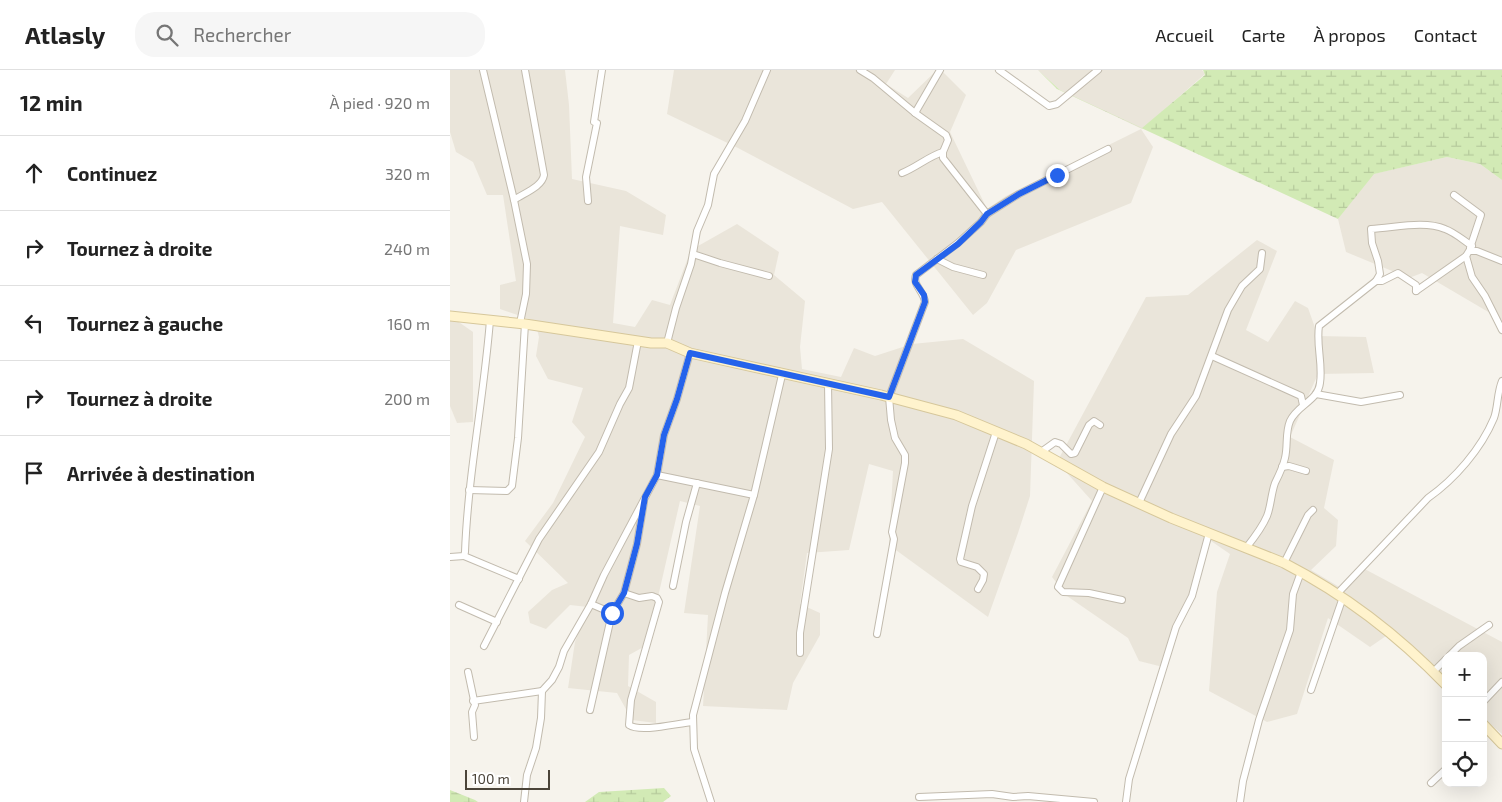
<!DOCTYPE html>
<html lang="fr">
<head>
<meta charset="utf-8">
<style>
	body { margin:0; font-family:"Exo 2",sans-serif; background:#f6f6f6; color:#222 }
	.controls { position:absolute; right:15px; bottom:15px; display:grid; overflow:hidden; border-radius:10px; box-shadow:0 5px 20px #0002 }
	.controls button { width:45px; height:45px; display:grid; place-items:center; padding:0; border:0; border-bottom:1px solid #e0e0e0; background:#fff; color:#222; font:25px sans-serif }
	.scale { position:absolute; left:15px; bottom:12px; width:85px; box-sizing:border-box; padding-left:5px; border:2px solid #4b4439; border-top:0; font-size:14px; line-height:18px; white-space:nowrap; color:#4b4439; -webkit-text-stroke:4px #fff; paint-order:stroke }
	.stop { position:absolute; width:15px; height:15px; margin:-11px; border:4px solid #2563eb; border-radius:50%; background:#fff }
	.stop.end { background:#2563eb; border-color:#fff; box-shadow:0 1px 5px #0008 }
	.list { margin:0; padding:0; list-style:none }
	h2 { display:flex; justify-content:space-between; align-items:center; height:65px; margin:0; padding:0 20px; font-size:21px }
	h2 small { font-size:16px; font-weight:400; color:#767676 }
	.list li { display:grid; grid-template-columns:32px 1fr auto; gap:15px; align-items:center; box-sizing:border-box; height:75px; padding:0 20px; border-top:1px solid #e0e0e0 }
	.list b { display:block; font-size:19px; white-space:nowrap }
	.list em { font-size:16px; font-style:normal; color:#767676 }
	.icon { flex:none; width:28px; height:28px; fill:none; stroke:currentColor; stroke-width:2; stroke-linecap:round; stroke-linejoin:round }
	.map { position:relative; flex:none; width:1052px; height:732px; overflow:hidden }
	header { display:flex; align-items:center; gap:30px; box-sizing:border-box; height:70px; padding:0 25px; background:#fff; border-bottom:1px solid #e0e0e0 }
	header strong { font-size:24px }
	nav { display:flex; gap:28px; margin-inline-start:auto; font-size:18px }
	.search { width:350px; height:45px; background:#f6f6f6; display:flex; align-items:center; gap:12px; box-sizing:border-box; padding:0 18px; border-radius:20px; color:#767676; font-size:19px }
	main { display:flex }
	aside { flex:1; background:#fff }
	.map>svg:first-child { display:block }
</style>
</head>
<body>
<header>
<strong>Atlasly</strong>
<div class="search"><svg class="icon" aria-label="search" viewBox="0 0 24 24"><circle cx="10" cy="10" r="6"/><path d="M15 15l6 6"/></svg>Rechercher</div>
<nav><a>Accueil</a><a>Carte</a><a>À propos</a><a>Contact</a></nav>
</header>
<main>
<aside>
<h2>12 min<small>À pied · 920 m</small></h2>
<ul class="list">
<li><svg class="icon" aria-label="ahead" viewBox="0 0 24 24"><path d="M12 20V5M6 11l6-6 6 6"/></svg><div><b>Continuez</b></div><em>320 m</em></li>
<li><svg class="icon" aria-label="right" viewBox="0 0 24 24"><path d="M7 20v-9h11M14 6l5 5-5 5"/></svg><div><b>Tournez à droite</b></div><em>240 m</em></li>
<li><svg class="icon" aria-label="left" viewBox="0 0 24 24"><path d="M17 20v-9H6M10 6l-5 5 5 5"/></svg><div><b>Tournez à gauche</b></div><em>160 m</em></li>
<li><svg class="icon" aria-label="right" viewBox="0 0 24 24"><path d="M7 20v-9h11M14 6l5 5-5 5"/></svg><div><b>Tournez à droite</b></div><em>200 m</em></li>
<li><svg class="icon" aria-label="arrive" viewBox="0 0 24 24"><path d="M6 21V4h12l-3 4 3 4H6"/></svg><div><b>Arrivée à destination</b></div></li>
</ul>
</aside>
<div class="map">
<svg width="1052" height="732" viewBox="0 0 1052 732">
	<defs>
		<pattern id="wetland-marsh" width="20" height="14" patternUnits="userSpaceOnUse" patternTransform="scale(1.25)"><rect width="20" height="14" fill="#d2eab5"/><path d="M1 5h8M5 5V1M11 12h8M15 12V8" fill="none" stroke="#b6ca9c"/></pattern>
	</defs>
	<rect width="100%" height="100%" fill="#f6f3ec"/>
	<g fill="#eae5da">
		<polygon points="0,0 115,0 119,35 122,109 176,121 216,145 213,165 170,156 163,253 185,257 202,230 220,235 241,180 287,154 329,182 324,205 355,231 350,277 352,299 391,307 404,278 425,286 462,274 513,269 584,311 580,426 568,463 538,547 439,475 443,401 419,394 399,480 357,483 350,534 370,543 370,565 343,613 337,640 253,636 258,545 234,543 250,436 230,431 197,575 179,585 178,616 206,632 206,653 182,650 167,623 118,618 125,572 138,537 120,535 96,559 80,553 78,542 102,520 118,513 75,471 103,433 135,367 122,352 133,318 98,309 86,286 89,267 85,251 50,239 50,215 66,211 53,125 37,125 23,92 6,82 0,62"/>
		<polygon points="224,0 445,0 436,14 458,28 487,0 491,0 516,25 500,62 537,139 556,126 691,59 703,77 681,133 566,180 537,233 523,245 432,132 403,139 288,78 217,44"/>
		<polygon points="588,0 752,0 755,4 692,59 610,20"/>
		<polygon points="997,87 1030,94 1052,110 1052,250 972,203 959,208 896,182 888,149 923,104"/>
		<polygon points="807,170 827,181 796,260 818,272 845,231 858,238 868,266 916,267 924,303 868,304 840,367 884,390 874,438 888,450 886,476 861,500 891,518 909,496 1052,572 1052,664 1033,648 1033,586 996,586 996,617 936,566 920,577 878,548 847,644 817,652 759,621 767,522 780,484 761,471 713,597 689,591 678,568 617,526 602,507 642,431 607,392 696,227 738,225"/>
		<polygon points="0,246 23,262 23,352 7,353 0,336"/>
	</g>
	<g fill="url(#wetland-marsh)">
		<polygon points="588,0 610,20 692,58 755,5 753,0 1052,0 1052,110 1030,94 997,87 924,104 888,149 607,19"/>
		<polygon points="214,718 221,726 213,732 135,732 149,722"/>
		<polygon points="0,720 25,730 28,732 0,732"/>
	</g>
	<g fill="none" stroke-linecap="round" stroke-linejoin="round">
		<defs>
			<g id="street">
				<polyline points="33,0 64,130 77,194 76,224 70,253"/>
				<polyline points="410,0 423,8 465,43 496,65 498,70 493,82 493,88 537,144"/>
				<polyline points="549,0 599,36 607,34 648,0"/>
				<polyline points="465,43 490,0"/>
				<path d="M452,103C467,97 479,86 493,82"/>
				<polyline points="1004,125 1031,145 1020,178"/>
				<path d="M64,130C74,123 92,117 94,105L75,0"/>
				<polyline points="138,131 136,107 147,53 144,52 152,0"/>
				<polyline points="243,184 270,193 319,206"/>
				<polyline points="1016,186 1022,207 1035,226 1052,260"/>
				<polyline points="487,189 503,197 533,205"/>
				<path d="M926,211L930,204L928,191L922,173L921,159C944,158 974,150 995,159C1004,162 1013,170 1022,176"/>
				<polyline points="966,221 1016,186 1019,181 1027,181 1052,191"/>
				<polyline points="217,273 226,238 241,194 247,161 258,135 264,104 295,51 317,0"/>
				<polyline points="762,286 851,326 853,335"/>
				<polyline points="866,324 911,332 950,325"/>
				<polyline points="591,382 605,372 611,374 621,384 625,383 639,355 644,351 650,355"/>
				<polyline points="832,397 839,396 856,401"/>
				<polyline points="207,405 304,425"/>
				<polyline points="653,417 608,517 613,522 639,523 672,530"/>
				<polyline points="19,420 57,421 62,416 68,368 75,254"/>
				<polyline points="689,433 721,364 746,326 778,240 792,216 810,199 812,183"/>
				<path d="M796,478C804,468 812,458 817,446C821,436 821,424 825,413C829,405 833,397 835,388C838,376 835,363 840,351C847,335 868,331 870,313C873,294 866,275 869,256L926,211H932L948,203L966,215V221"/>
				<polyline points="14,486 69,509"/>
				<path d="M0,487L14,486L15,482C18,404 34,327 40,250"/>
				<polyline points="834,493 858,445 863,440"/>
				<polyline points="223,516 236,452 247,413"/>
				<polyline points="528,519 533,510 534,504 527,497 511,492 510,489 522,436 546,362"/>
				<path d="M174,523L189,528L202,526L207,528L209,532L181,630L179,655C191,663 228,653 243,652"/>
				<path d="M887,524L978,428C1005,409 1031,379 1044,348C1048,337 1047,323 1052,311"/>
				<polyline points="141,534 162,543"/>
				<polyline points="9,535 47,552"/>
				<path d="M427,564L444,469L442,462L455,393V385L445,368L441,350L439,327L475,232C474,221 462,215 466,205L508,173L531,152L537,144L569,124L658,79"/>
				<polyline points="34,576 89,469 149,382 170,334 179,318 188,271"/>
				<polyline points="350,583 350,563 379,379 378,313"/>
				<polyline points="999,586 1009,576 1039,555"/>
				<polyline points="18,602 25,635 22,642 24,667"/>
				<polyline points="983,602 996,589"/>
				<polyline points="861,620 893,527"/>
				<polyline points="23,631 92,621 102,610 109,597 114,581 141,534 154,505 207,405 214,365 227,329 240,283"/>
				<polyline points="1033,632 1052,612"/>
				<polyline points="140,640 162,543 174,523 187,474 194,432"/>
				<polyline points="981,713 996,699"/>
				<polyline points="469,727 542,724 563,727 578,726 644,732"/>
				<polyline points="74,732 77,705 86,678 91,648 92,621"/>
				<polyline points="261,732 244,679 243,645 275,523 304,425 332,305 330,302"/>
				<polyline points="676,732 679,709 726,557 742,526 759,463"/>
				<polyline points="790,732 793,711 809,650 840,560 843,524 851,502"/>
			</g>
			<g id="secondary">
				<path d="M0,246L75,254L201,273H217L240,283L431,325L506,345L576,374L653,417L721,448L834,493C894,524 949,566 996,615"/>
				<polyline points="1033,654 1052,674"/>
			</g>
		</defs>
		<use href="#street" stroke="#c2bbae" stroke-width="8"/>
		<use href="#secondary" stroke="#d6c79b" stroke-width="11"/>
		<use href="#street" stroke="#fff" stroke-width="6"/>
		<use href="#secondary" stroke="#fff3cd" stroke-width="9"/>
	</g>
	<g fill="none" stroke-linecap="round" stroke-linejoin="round">
		<polyline stroke="#2563eb" stroke-width="6" points="162,543 174,523 187,474 195,427 207,405 214,365 227,329 240,283 439,327 475,232 474,225 465,212 466,205 508,174 531,152 537,144 569,124 607,105"/>
	</g>
</svg>
<div class="controls">
<button>+</button>
<button>−</button>
<button><svg class="icon" aria-label="locate" viewBox="0 0 24 24"><circle cx="12" cy="12" r="6"/><path d="M12 2v4M12 18v4M2 12h4M18 12h4"/></svg></button>
</div>
<div class="scale">100 m</div>
<div class="stop" style="left:162px;top:543px"></div>
<div class="stop end" style="left:607px;top:105px"></div>
</div>
</main>
</body>
</html>
